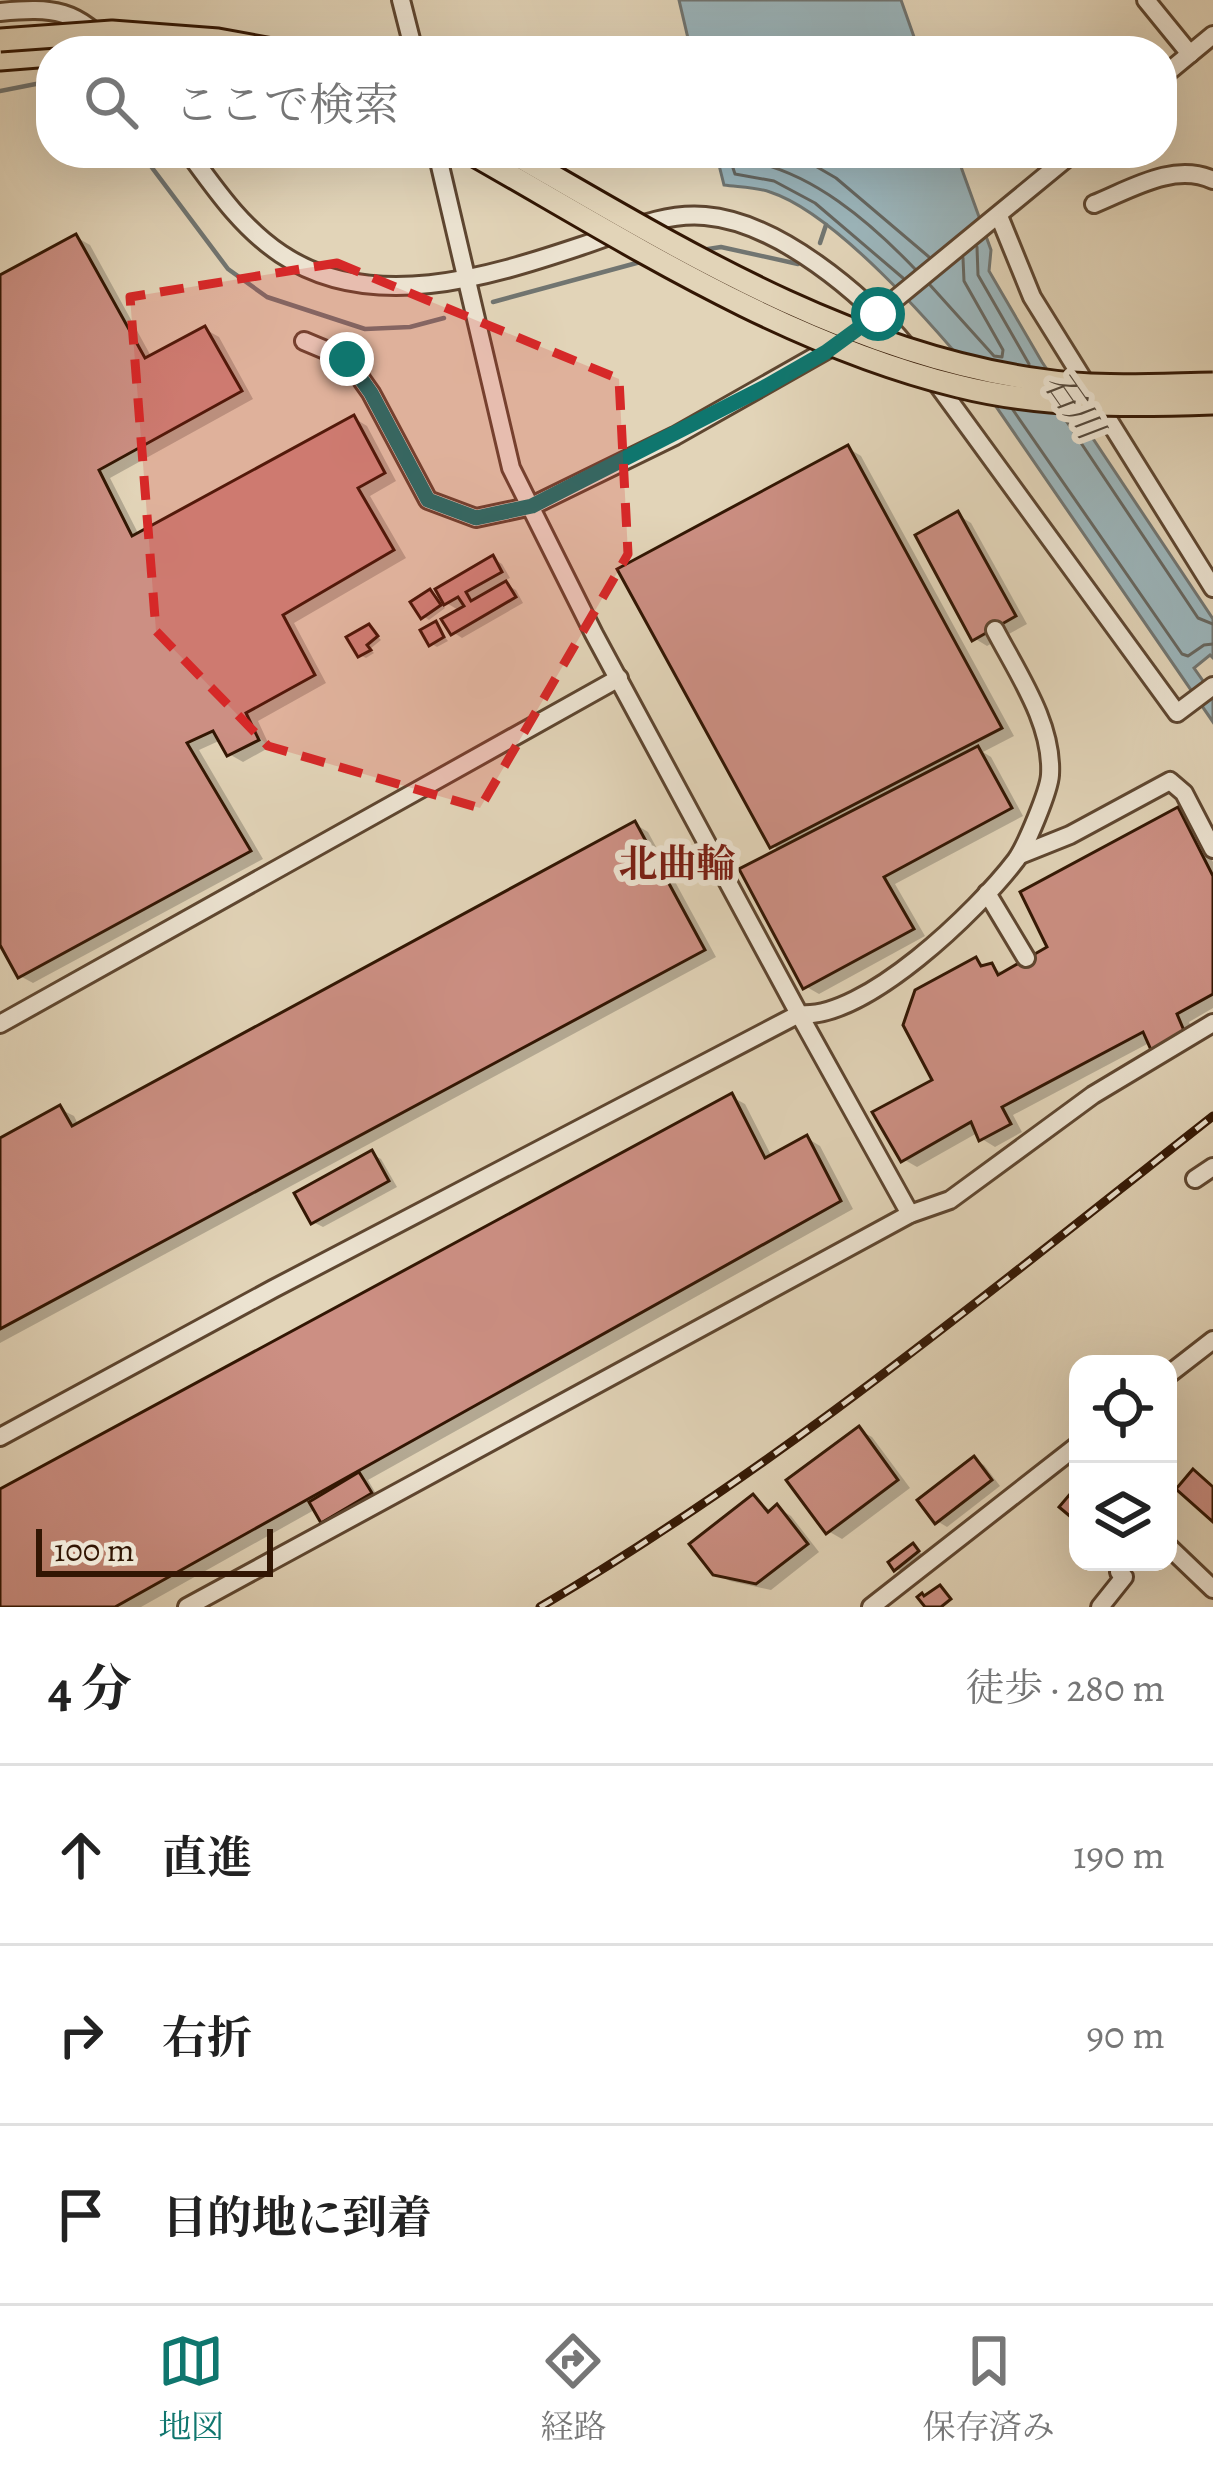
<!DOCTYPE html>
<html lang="ja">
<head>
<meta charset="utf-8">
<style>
	body { margin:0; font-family:Alegreya,"Noto Serif JP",serif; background:#f2f2f2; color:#222 }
	.controls { position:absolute; right:36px; bottom:36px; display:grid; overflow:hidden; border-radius:24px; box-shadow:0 12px 48px #0002 }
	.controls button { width:108px; height:108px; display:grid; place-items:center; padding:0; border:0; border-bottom:3px solid #e0e0e0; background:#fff; color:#222; font:60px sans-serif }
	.scale { position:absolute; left:36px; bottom:30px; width:237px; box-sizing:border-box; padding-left:12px; border:6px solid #321603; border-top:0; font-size:33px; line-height:42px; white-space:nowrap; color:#321603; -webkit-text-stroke:9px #ece3d1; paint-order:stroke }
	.stop { position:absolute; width:36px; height:36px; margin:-27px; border:9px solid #0f766e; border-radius:50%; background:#fff }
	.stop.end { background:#0f766e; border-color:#fff; box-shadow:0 3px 12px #0008 }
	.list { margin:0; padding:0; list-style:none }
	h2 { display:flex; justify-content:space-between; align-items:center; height:156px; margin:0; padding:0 48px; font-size:51px }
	h2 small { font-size:39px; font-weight:400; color:#767676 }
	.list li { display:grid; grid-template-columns:78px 1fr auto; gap:36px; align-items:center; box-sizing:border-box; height:180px; padding:0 48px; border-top:3px solid #e0e0e0 }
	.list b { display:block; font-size:45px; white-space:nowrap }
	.list em { font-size:39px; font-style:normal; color:#767676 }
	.icon { flex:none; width:66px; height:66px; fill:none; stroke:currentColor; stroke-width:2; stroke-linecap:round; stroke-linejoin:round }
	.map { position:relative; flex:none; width:1213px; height:1607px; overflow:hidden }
	.search { position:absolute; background:#fff; box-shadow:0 12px 48px #0002; left:36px; right:36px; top:36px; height:132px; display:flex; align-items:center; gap:30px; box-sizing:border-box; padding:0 42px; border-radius:48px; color:#767676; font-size:45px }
	.sheet { height:696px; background:#fff }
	nav { display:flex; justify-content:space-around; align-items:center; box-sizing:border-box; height:168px; border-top:3px solid #e0e0e0; background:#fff; font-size:33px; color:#767676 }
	nav a { display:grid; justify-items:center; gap:6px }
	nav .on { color:#0f766e }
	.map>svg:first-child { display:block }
</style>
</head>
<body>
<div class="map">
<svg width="1213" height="1607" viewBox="0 0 1213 1607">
	<rect width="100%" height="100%" fill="#e2d4b8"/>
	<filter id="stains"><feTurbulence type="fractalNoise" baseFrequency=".00167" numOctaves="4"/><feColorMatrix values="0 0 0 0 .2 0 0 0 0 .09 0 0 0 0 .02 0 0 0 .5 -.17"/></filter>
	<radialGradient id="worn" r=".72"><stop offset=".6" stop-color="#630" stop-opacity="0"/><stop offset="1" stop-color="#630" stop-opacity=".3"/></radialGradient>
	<g fill="#9bb5bb" stroke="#717571" stroke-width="3">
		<polygon points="679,0 901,0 919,51 691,51"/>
		<path d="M716,153H956L991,250L989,271L1042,362L1213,619V658L1210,655L1194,668L1213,695V722L975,376C931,323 835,213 770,192C756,187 738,187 724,185Z"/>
	</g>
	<g fill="#0003">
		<polygon points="76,237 90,245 152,358 205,329 219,337 253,399 110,478 139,535 354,418 367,426 396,481 370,496 406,558 294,623 326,683 258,721 270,747 243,762 229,754 221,740 199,750 263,859 33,983 20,976 0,938 0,278"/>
		<polygon points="848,448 861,456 1014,736 983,752 991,757 1023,816 895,884 925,936 819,994 805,986 781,851 773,846"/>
		<polygon points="958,515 971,523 1027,624 987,646 974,638"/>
		<polygon points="493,558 502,564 510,578 502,582 516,590 523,603 462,638 453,632 460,611 438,598 445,608 429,620 423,616 430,592 444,600"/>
		<polygon points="436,625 448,641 437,647 432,644"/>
		<polygon points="369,627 381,640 370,649 374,653 366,658 360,655"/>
		<polygon points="1178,810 1191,818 1213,862 1213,1008 1189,1022 1197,1041 1151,1042 1013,1115 1022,1132 995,1147 982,1139 979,1132 917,1167 903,1159 936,1081 976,961 1006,974 1051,949"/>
		<polygon points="635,824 648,832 716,957 0,1343 0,1142 60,1109 74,1116 79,1126"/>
		<polygon points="732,1097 745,1104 772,1157 807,1138 820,1146 853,1209 368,1480 379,1499 333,1526 323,1521 316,1509 141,1607 0,1607 0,1492"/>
		<polygon points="372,1154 381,1159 397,1187 323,1227 313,1222"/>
		<polygon points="859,1430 872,1437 910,1488 842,1539 828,1531"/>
		<polygon points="974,1460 984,1465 1000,1486 947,1527 937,1521"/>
		<polygon points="754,1497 772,1512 778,1508 791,1516 819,1552 771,1590 730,1581 715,1573"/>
		<polygon points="913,1547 923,1555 902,1572 896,1568"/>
	</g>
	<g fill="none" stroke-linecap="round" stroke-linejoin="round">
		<g stroke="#66665f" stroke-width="3">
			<polyline points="728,153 735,174 774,181 815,203 903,278"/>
			<path d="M744,153L748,161C812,172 870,222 915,269"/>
			<polyline points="793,153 836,178 929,257"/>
			<polyline points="977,247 978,275 1029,364"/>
			<polyline points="930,285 994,356 1002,357 1003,350 964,281 963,258"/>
			<polyline points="1013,410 1182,654 1188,656 1204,645 1213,644"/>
			<polyline points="1063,416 1198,618 1213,624"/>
		</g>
		<g stroke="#717571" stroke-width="4.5">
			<polyline points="0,91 51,81"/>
			<polyline points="141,153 228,269 267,297 365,329 410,327 444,318"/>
			<polyline points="820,243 826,225"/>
			<polyline points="702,250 721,247 798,264"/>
			<polyline points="493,302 644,261"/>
		</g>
	</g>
	<g fill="#cc8f83" stroke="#321603" stroke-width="3">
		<polygon points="76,234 145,358 205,326 242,391 99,470 132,536 354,415 385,473 358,488 394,550 283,615 315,675 246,713 259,740 227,756 213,731 187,743 251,851 18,978 0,945 0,275"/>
		<polygon points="848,445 1002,728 770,848 617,569"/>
		<polygon points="958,511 1016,616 972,641 915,535"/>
		<polygon points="493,555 502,572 466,592 471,601 506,581 516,597 451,635 441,619 464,606 458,597 444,605 435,589"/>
		<polygon points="430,589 441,605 421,619 410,602"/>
		<polygon points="436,621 444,637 429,646 420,630"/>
		<polygon points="369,624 378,636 367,645 371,650 358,657 346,637"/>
		<polygon points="978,746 1012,808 884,877 914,929 803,989 739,869"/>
		<polygon points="1178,807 1213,876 1213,994 1177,1014 1185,1033 1152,1052 1143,1032 1002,1107 1011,1124 979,1141 971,1122 901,1162 872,1112 932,1080 903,1025 915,990 976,957 981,966 992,963 998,975 1047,947 1020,892"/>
		<polygon points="635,821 705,950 0,1329 0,1138 60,1105 72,1126"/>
		<polygon points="732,1093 765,1158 807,1135 841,1201 115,1607 0,1607 0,1489"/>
		<polygon points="372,1150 389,1181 311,1224 294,1193"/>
		<polygon points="859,1426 898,1480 826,1534 786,1480"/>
		<polygon points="974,1456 992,1480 935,1524 917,1500"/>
		<polygon points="1193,1469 1213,1487 1213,1522 1176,1489"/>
		<polygon points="359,1472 372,1493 321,1523 309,1502"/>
		<polygon points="1076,1487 1078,1488 1078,1523 1059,1507"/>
		<polygon points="753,1494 768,1512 777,1504 808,1544 756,1584 713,1575 689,1544"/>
		<polygon points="913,1543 919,1551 894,1571 888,1562"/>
		<polygon points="940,1585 951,1599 941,1607 925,1607 917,1597 922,1593 924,1596"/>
	</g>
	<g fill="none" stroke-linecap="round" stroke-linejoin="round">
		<defs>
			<g id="minor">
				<polyline points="401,0 414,51"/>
				<polyline points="1146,0 1190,54"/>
				<path d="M0,12C53,7 78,9 113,51"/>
				<polyline points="1162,77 1213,35"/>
				<path d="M189,153C216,190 242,228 281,254C371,314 488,277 581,246C621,233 662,212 705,216C778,222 863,294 908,348"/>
				<path d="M437,153L511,468L594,634L799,1014C864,1021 978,910 1016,860C1026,846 1049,791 1050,775C1053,724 1018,674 995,630"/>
				<path d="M1094,204C1131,189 1174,162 1213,180"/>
				<polyline points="999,216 1032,297 1213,588"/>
				<polyline points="870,320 1073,153"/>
				<polyline points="304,341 347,359 371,393 428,500 476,518 532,506 675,436 839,343"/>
				<polyline points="932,377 1177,713 1213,686"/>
				<polyline points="1020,855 1070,835 1170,781 1184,793 1213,849"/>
				<polyline points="987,893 1026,958"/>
				<polyline points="0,1024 619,678"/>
				<polyline points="1195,1179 1213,1167"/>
				<polyline points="1168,1375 1213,1340"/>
				<polyline points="0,1437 273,1289 799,1014 910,1214"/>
				<polyline points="1168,1546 1213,1589"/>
				<polyline points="187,1607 910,1214 950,1200 1093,1095 1213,1023"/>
				<polyline points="871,1607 1078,1445"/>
				<polyline points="1100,1607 1124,1577 1119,1572 1126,1562"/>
			</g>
			<polyline id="major" points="0,59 51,55"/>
		</defs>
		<use href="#minor" stroke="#5e4630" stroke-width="22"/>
		<use href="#major" stroke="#321603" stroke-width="27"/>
		<use href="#minor" stroke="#ece3d1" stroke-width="16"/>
		<use href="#major" stroke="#e2d4b8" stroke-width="21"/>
		<defs>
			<path id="rail" d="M540,1607C780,1466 994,1288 1213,1116"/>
		</defs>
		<use href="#rail" stroke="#321603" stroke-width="9"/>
		<use href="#rail" stroke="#ece3d1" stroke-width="4.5" stroke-dasharray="14" stroke-linecap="butt"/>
		<defs>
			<g id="major-bridge">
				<polyline points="0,40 112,32 218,40 278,51"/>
				<path d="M471,153C626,241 783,343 958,386C1042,407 1127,406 1213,403"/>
				<path d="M513,153C678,248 847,353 1039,380C1096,389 1156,385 1213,384"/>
			</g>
		</defs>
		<use href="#major-bridge" stroke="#321603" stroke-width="27" stroke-linecap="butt"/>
		<use href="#major-bridge" stroke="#e2d4b8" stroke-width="21"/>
	</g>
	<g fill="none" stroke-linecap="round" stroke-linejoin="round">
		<polyline stroke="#0f766e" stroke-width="15" points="347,359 371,393 428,500 476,518 532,506 763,388 826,352 878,314"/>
	</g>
	<path fill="#d62828" fill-opacity="0.2" stroke="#d62828" stroke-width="9" stroke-dasharray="24 15" stroke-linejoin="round" d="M337,263L619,379L628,554L480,808L268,746L156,631L130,297Z"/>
	<g text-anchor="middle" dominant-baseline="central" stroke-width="12" stroke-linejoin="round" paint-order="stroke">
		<g font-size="36" font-style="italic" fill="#52463a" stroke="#ece3d1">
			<text transform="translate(1074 405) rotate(55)">石川</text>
		</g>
		<g font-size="39" font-weight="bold" fill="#7a1f14" stroke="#ece3d1">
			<text x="677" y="863">北曲輪</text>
		</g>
	</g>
	<rect width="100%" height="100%" filter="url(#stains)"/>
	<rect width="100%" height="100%" fill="url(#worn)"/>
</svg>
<div class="controls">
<button><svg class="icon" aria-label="locate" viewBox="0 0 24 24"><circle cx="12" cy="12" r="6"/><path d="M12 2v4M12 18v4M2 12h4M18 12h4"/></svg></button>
<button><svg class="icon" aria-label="layers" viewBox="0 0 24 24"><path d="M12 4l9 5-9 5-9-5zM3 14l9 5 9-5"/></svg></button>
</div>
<div class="scale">100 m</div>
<div class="stop" style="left:878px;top:314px"></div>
<div class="stop end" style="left:347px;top:359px"></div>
<div class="search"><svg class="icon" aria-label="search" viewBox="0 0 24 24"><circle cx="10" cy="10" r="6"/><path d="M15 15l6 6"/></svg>ここで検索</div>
</div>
<section class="sheet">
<h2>4 分<small>徒歩 · 280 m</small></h2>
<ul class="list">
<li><svg class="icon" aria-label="ahead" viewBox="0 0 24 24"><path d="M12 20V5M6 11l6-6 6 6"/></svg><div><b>直進</b></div><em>190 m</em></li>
<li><svg class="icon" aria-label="right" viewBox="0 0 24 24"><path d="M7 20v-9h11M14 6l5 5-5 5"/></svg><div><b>右折</b></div><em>90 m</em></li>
<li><svg class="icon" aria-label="arrive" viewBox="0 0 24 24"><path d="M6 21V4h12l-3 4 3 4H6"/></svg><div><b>目的地に到着</b></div></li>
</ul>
</section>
<nav>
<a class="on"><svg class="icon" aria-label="map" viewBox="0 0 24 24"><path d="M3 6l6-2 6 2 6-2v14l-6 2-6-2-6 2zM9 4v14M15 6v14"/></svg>地図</a>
<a><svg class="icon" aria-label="directions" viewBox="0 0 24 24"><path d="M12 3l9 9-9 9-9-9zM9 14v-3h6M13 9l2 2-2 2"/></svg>経路</a>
<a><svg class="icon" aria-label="saved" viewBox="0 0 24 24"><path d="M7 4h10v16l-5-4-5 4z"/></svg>保存済み</a>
</nav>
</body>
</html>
